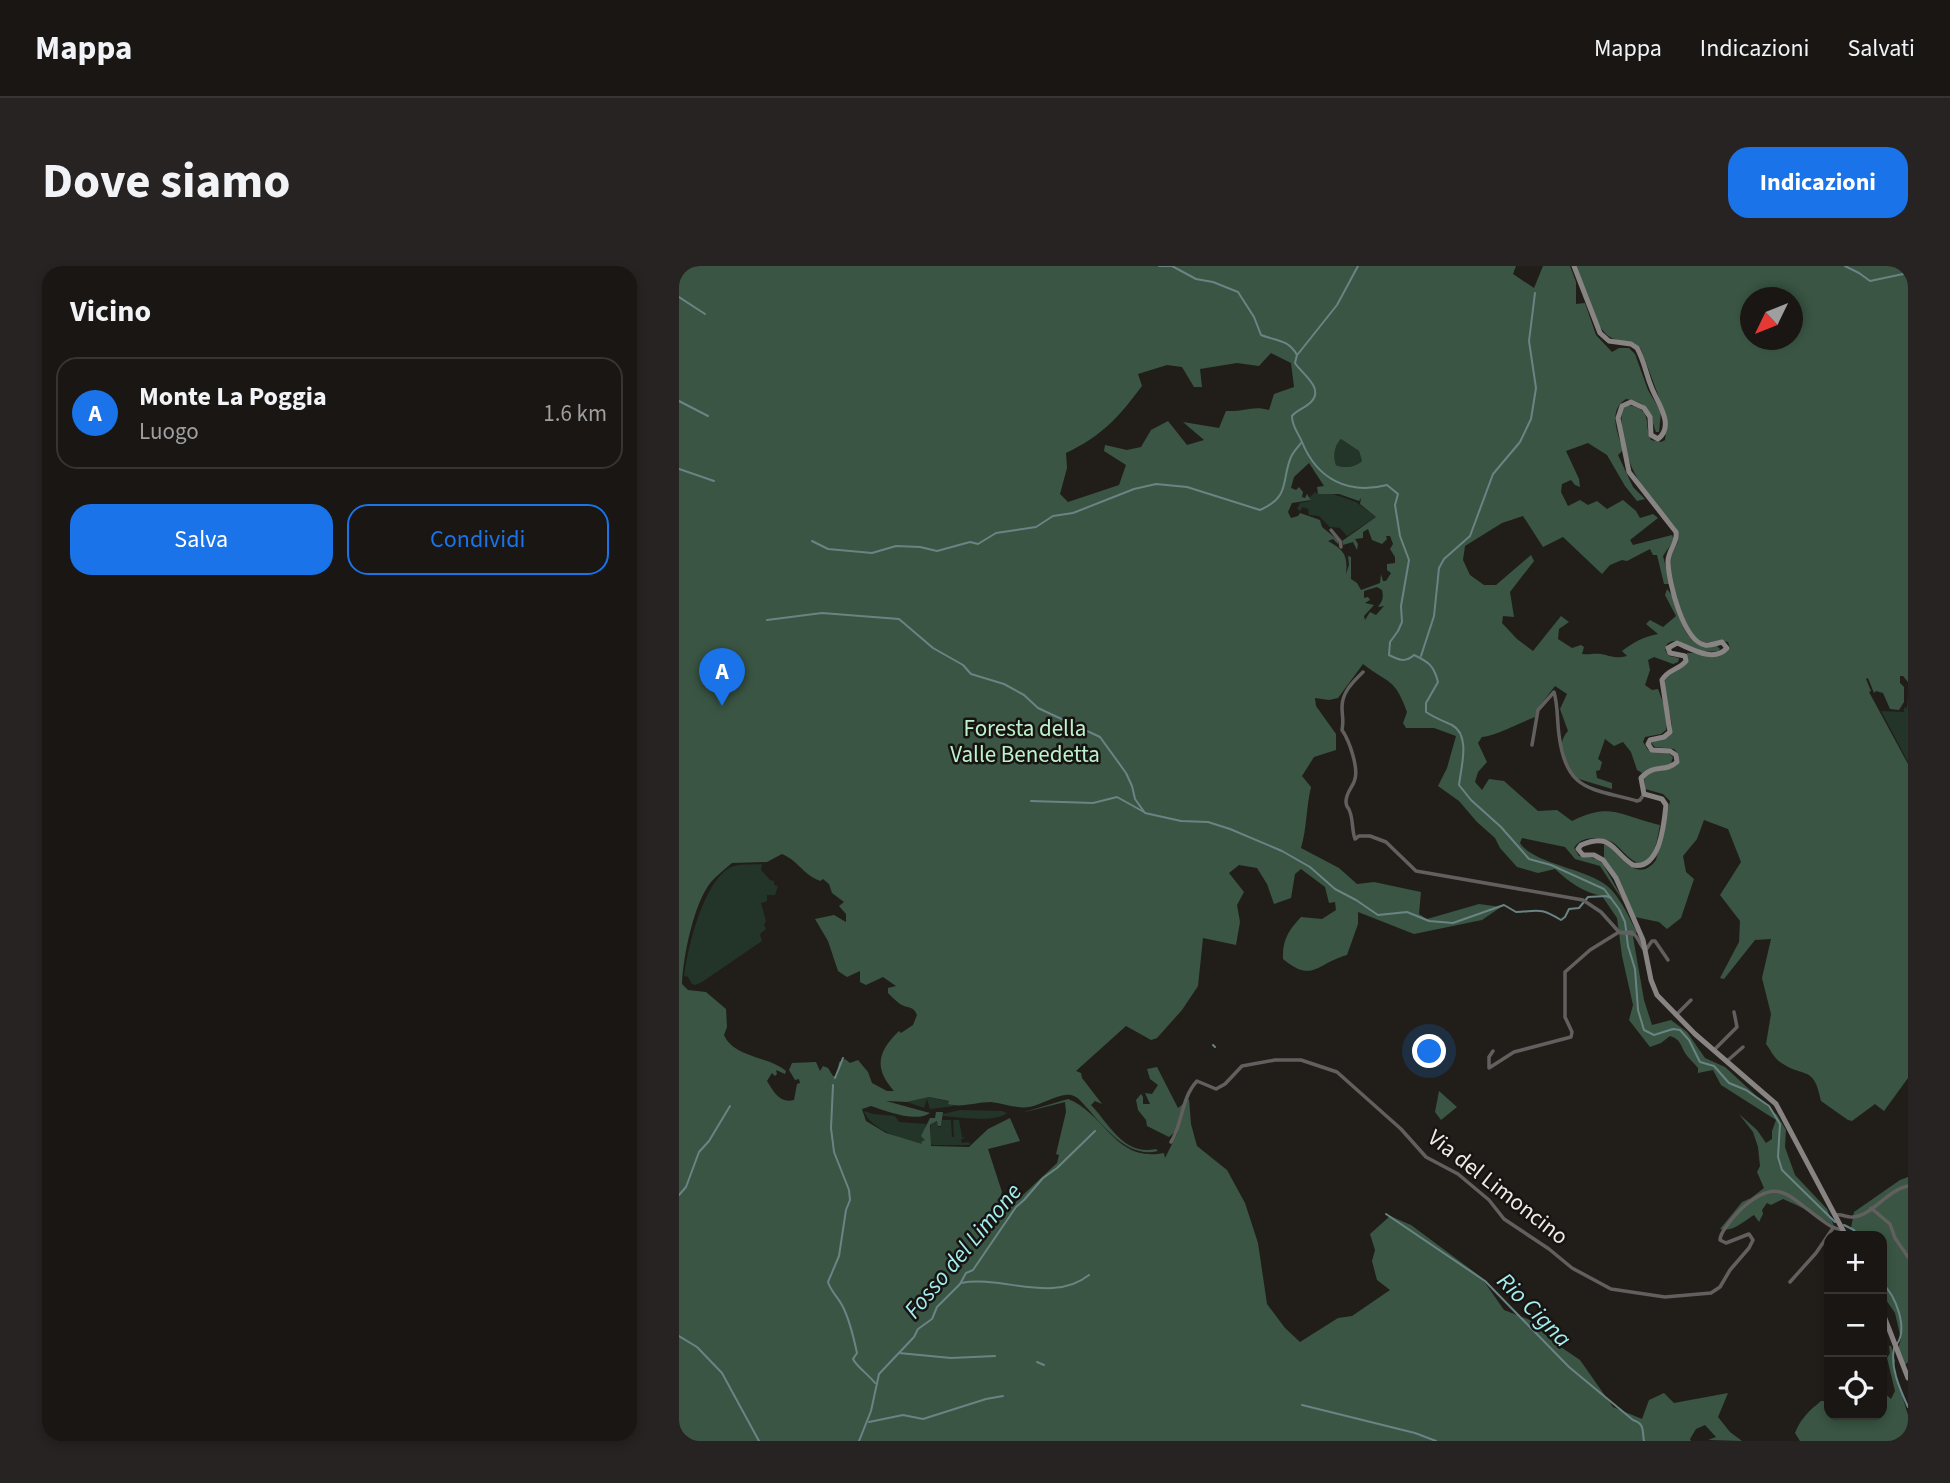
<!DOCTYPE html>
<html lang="it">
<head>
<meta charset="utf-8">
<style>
	body { margin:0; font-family:"Source Sans 3",sans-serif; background:#262322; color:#f1f3f6 }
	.controls { position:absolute; right:21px; bottom:21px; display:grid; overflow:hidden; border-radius:14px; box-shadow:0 4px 10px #0003 }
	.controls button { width:63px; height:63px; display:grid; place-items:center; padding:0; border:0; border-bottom:2px solid #373534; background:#191614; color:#f1f3f6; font:35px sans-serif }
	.compass { position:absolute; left:1061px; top:21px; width:63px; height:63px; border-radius:50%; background:#191614; box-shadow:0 4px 10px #0003; rotate:227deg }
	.you { position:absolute; left:751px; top:786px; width:24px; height:24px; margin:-18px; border:5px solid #fff; border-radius:50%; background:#1a73e8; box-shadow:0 0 0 10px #1a73e833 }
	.badge { display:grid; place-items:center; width:46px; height:46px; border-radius:50%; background:#1a73e8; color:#fff; font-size:23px; font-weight:700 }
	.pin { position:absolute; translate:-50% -58px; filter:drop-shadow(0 2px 4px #0008) }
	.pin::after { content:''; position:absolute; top:37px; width:24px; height:21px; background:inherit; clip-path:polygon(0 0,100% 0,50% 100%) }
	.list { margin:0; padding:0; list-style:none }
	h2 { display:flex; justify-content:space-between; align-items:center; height:91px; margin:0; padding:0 28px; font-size:30px }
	h2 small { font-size:23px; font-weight:400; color:#9f9fa0 }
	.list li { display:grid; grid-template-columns:46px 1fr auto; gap:21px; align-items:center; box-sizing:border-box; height:112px; margin:0 14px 14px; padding:0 14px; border:2px solid #373534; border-radius:21px }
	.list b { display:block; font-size:26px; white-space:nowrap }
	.list p { margin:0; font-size:23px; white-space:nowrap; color:#9f9fa0 }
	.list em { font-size:23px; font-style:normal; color:#9f9fa0 }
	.actions { display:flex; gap:14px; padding:21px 28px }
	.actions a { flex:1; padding:16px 0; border:2px solid #1a73e8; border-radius:21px; text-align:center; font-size:24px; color:#1a73e8 }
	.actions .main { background:#1a73e8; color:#fff }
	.icon { flex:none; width:38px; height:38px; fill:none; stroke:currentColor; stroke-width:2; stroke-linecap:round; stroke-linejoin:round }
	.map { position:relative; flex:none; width:1229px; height:1175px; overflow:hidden; border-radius:21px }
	header { display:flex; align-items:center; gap:42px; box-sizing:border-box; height:98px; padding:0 35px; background:#191614; border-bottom:2px solid #373534 }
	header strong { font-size:33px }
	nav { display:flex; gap:38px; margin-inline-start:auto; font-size:24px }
	.intro { display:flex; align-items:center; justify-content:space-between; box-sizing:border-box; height:168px; padding:0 42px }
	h1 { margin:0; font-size:49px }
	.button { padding:18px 32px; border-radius:21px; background:#1a73e8; color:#fff; font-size:24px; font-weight:700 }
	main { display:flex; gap:42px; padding:0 42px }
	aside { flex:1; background:#191614; border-radius:21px; box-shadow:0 4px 10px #0003 }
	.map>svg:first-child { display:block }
</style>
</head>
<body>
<header>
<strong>Mappa</strong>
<nav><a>Mappa</a><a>Indicazioni</a><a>Salvati</a></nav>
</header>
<div class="intro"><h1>Dove siamo</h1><a class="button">Indicazioni</a></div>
<main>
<aside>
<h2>Vicino<small></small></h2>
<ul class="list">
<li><span class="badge">A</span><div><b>Monte La Poggia</b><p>Luogo</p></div><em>1.6 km</em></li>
</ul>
<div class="actions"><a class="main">Salva</a><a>Condividi</a></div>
</aside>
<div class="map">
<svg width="1229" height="1175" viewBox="0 0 1229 1175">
	<rect width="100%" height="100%" fill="#211e1a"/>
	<g fill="#233429">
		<path d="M662,173L680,185L683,195C677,201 665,203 657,199C654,191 655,180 662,173Z"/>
		<polygon points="636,226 639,228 651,227 677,236 697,251 668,270 661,262 651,261 640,250 630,249 629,243 624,241 621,245 618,243 621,237 631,235 631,231"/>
		<polygon points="1229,427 1229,496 1202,445 1225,446 1225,442 1228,441"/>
		<path d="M83,598L82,604L91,614L95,615V619L99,620L96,629H88V635L82,637L87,655L85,659L87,663L81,668L83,675L23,716L16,719L13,718L9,711L5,710C9,680 24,618 50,602C58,597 74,599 83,598Z"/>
		<polygon points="250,831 271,836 269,838 276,840 251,843 248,833 245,842 228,836"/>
		<path d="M281,844L323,845L328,847C316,857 280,851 264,850V848Z"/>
		<path d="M185,845L194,848L216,850L220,856L247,858L245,872L247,875L242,876L244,880C227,875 190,863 185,845Z"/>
		<polygon points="263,854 272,854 273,871 275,871 274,854 280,854 283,871 287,872 282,873 283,877 290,876 291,879 253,879 251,876 252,859 259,855 259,861 262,861"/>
	</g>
	<g fill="#3a5543" fill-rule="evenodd">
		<path d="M0,0H837L834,8L855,22L864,0H891L897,16V38L906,37L917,69L933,86L940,82H950L956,88L969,124L982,146L980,166H977C970,147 972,137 947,133C929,144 938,166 944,184L939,189L954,221L966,233L958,235L946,220L928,189L909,177L887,185L900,213L901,221L896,219L892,214L883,218L882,226L889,240L901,234L909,239L918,235L928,243L944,234L957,245L961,252L974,248L979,252L951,274L954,279L993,269L995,274L984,290L991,318H985L978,289H974L971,283L948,295L943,294L931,299L923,308L884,271L864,281L844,250L823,257L786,280L784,294L791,309L805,319H817L852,289L855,295L831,326L835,351L824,350L823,357L838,373L854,385L882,350L890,356L880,363L879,373L893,382L902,379L905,381L903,388C910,389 915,387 922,388C932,390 937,393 948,390L943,385C955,376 964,371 979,368L967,358L971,354L984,361L997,350L986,329L988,323C1005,342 995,362 1020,379H1037L1041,383L1039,385C1031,386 1022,386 1015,383C1004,379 999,370 988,378L986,384L990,390L1000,392L999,396L994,398L975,391L969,394L971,404L966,419L973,424L979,423L985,439L988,458L987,464L982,468L966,471L964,476L969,484L988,486L994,491L992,497C981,503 974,499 963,507L958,504L952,486L944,476L935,480L926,473L919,493L923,496L921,504L917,505L918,512L933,517V523L893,511C886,495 876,479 889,465L881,443L888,428L876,420L859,442L856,451C843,456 814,471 803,471L799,477L808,496L799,506L796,516L803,524L810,513L825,515L859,545L878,544L893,555C933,535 943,551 981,559C979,568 978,578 974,586C963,612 946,586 936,578C930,573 921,572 914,572C906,573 900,574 895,582L900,590L918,593L924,598L948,641L921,600L896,593L886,581L843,572L841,577C854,597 902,602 924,617C940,627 949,650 958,666L954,671L965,734L973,759L992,754L1008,766L1026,792L1046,801L1098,849L1107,864L1106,881L1116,909L1148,943L1155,960C1139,949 1122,941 1104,933L1092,939L1088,937L1083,944L1084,948L1080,956L1075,949C1065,955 1053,967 1041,963L1063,936L1072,932L1085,922L1078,906L1081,900L1079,881L1074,866L1060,848L1078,864L1087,877L1093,873V865L1097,854L1042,819L1034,804L1019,807V802C1015,797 1009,792 1006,787C1001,778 1002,774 991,770L982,777L971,781L950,754L954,739L943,690L938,652L923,630C904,626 890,616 876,603L859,607L838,601L821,582L816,572L798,556L780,535L759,520L768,502L777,470L755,462H727L724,457L728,446C716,412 710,418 684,398L659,432L650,434L636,432L637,440L657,468V484L635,491L623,510L632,521C627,542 628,562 622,582L660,602L678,618L695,616L742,626L740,648L748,653L800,638L822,641L803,654L735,668L679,646V658L668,689C638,697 634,718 604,693C603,674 610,664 622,651L643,653L657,644L656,636L650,637L646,621L622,603L616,608L612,632L595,638L588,618L578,602L560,599L550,607L565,626L558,639L561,656L557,679L524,672L519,720L503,744L478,772L472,774L447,760L397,805L402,807L403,812L423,838L416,835L412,839C431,859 445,890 477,883L479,885C450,893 426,862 409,843C404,838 399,830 392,829C379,827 363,839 350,841C337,843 324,837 312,836C298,836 282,842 269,838L270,835L250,831L228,836L207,835L251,847C237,857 207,845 192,840L183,843L187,855L207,867L243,878L242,876L246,874L242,870L251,852H256L257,846H264L262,860H259L258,855L251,859L252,880L290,881L309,863L331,852L341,875L309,883L323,926L312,963L327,945L378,897L380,889L377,888L387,846L386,836L342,847L389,833C427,848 436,897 485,887L486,892L499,866L497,865L490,871L468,860L467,854L459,844L457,834L462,828L464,831V838H471L466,827L473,828L479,819L471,813L468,803L478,801L499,842L510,833L512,858L518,880L548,904L566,937L579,977L588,1038L606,1062L621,1076L659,1052L673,1050L711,1024L698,1014L693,995L696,984L691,968L711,950L732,959L802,1011L825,1044L851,1054L873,1075L901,1094L934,1141L963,1153L970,1134L985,1127L995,1137L1049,1127L1039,1151L1051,1166L1063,1175L1029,1174L1037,1171L1026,1159L1017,1163L1011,1173L1012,1175H0ZM592,87L612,97L615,121L595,128L590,144C573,139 566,146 547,145L540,162L504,156L525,174L508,179L489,155L472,164L462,181L448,184L426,179L425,185L447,199L440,219L389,236L381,228L388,202L387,187C424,169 439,152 463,120L459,108L488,99L503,101L515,121H523L521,103L558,97L580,100ZM662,173L680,185L683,195C677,201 665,203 657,199C654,191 655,180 662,173ZM630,197L645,220L638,221L639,228H660L680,235L682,232L681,238L697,251L663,275L664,279L674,276L678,284L679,278L676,273L684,272V266L689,263L693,274L703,278L708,273L707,270H711L714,278L711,283L716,291V297L708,298V304L712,307L707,315H704L702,308L701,317L682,324L678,317L672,313V291L669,290L670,299L667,308C669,289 665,284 649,275L654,273L659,278L660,275L643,261L641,254L621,247L619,250L612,252L609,246L613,237L632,234L628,228L626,232L623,231L624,226L620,221L617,224L612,222L615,211ZM698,321L703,324C705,333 703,335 699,341L705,340L697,349L691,346L686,354L685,350L695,339L686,337L691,334L689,331L685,332V325ZM103,588C120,595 123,608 141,615L144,613L150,618L153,627L165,636L160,640L167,648V656L155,649L136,653L149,675L159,705L168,711L181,705V716L187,719L204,711L217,720L209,722V727C213,731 217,735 221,738C229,743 234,739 238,749L234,759L222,767L220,765C198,786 195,803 215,825H208L193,817L189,806L179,794L171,797L166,793L160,796L158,810H154L149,802L144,800L141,805L137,796L113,797L110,804L116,814L120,813L121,817L118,818L115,834C101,838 94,825 88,815L93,807L96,810L98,808L97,804L106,808L107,805C90,790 55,792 45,769L48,761L47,743L27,726L9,724L3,718C4,690 15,637 32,616C38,609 46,603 53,597L88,596Z"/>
		<path d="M897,0H1229V416L1224,410H1221V417L1225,421V436L1220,444L1211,443L1204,427L1197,425L1195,427L1189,412L1187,413L1192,425L1190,426L1229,498V812L1205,845L1196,838L1173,855L1169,854L1142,835C1135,798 1125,813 1101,796C1095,792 1091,783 1087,778L1092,748L1083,712L1092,673L1076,674L1045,713L1041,712L1060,676L1061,655L1041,629L1062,596L1049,563L1025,554L1018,573L1004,590L1007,606L1015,613L1002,652L988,663L980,656L956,651L936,608L925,592V579L927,577C940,589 959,619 977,594L991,535L984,528L966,523L965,511L968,507L991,502L1000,489L995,483L976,481L972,477L993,465C994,449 982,429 986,415C990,399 1007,409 1008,387C1024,386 1037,395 1051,382L1049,376C1040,374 1030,379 1022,375C1019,373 1011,368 1009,365C1003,355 990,308 991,297C991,281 1004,282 997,262C970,228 951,214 944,169C943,159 941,151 944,142L950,139C975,145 964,157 972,174L982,176L986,174L988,153L962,83C953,74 941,77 931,71C915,62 904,18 897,0ZM1072,32H1114V74H1072Z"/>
		<polygon points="760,825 778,841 762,854 756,846"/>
		<polygon points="1229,911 1229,1096 1225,1100 1219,1083 1222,1073 1216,1047 1203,1028 1203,970 1176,970 1172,962 1175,946 1221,914"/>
		<path d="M1210,1080H1212L1216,1095L1214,1100L1229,1149V1175H1121L1116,1167C1122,1152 1130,1145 1142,1135H1146L1150,1128V1149H1203V1125L1212,1133L1216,1125L1208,1092L1211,1087Z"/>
	</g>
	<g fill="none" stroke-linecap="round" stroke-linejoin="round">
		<g stroke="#6a8485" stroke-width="2">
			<path d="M480,0H493L517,13L534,16L559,26L575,51L582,69C597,75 609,73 618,89L616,97C622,107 646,122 632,136C626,142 618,144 613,150C613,161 619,166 623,176C638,213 669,229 708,219L719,228L716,239L721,270L730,294L722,340L723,356L719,365L711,376L710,389C720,394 726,397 735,389C750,396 755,400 759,416L747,437V446C756,452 764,455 773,459C792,469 782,501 780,519L792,534L822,561L850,593L872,599L925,623L940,643L946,656L949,680L956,703L959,744L965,764L975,769L994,763L1001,764L1010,774L1021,796L1035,800L1050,817L1067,824L1090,840L1101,858L1099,891L1103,904L1156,956"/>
			<polyline points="1166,0 1180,7 1191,15 1229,7"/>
			<polyline points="0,31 26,48"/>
			<polyline points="619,88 658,39 679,0"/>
			<polyline points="0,135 29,150"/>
			<polyline points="0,203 35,215"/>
			<path d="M133,275L149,283L193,287L217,280L241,281L258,285L291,276L299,278L317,267L357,261L374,250L394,247L455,223L477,218L508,221L581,244C612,231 602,214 612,191C614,186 619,181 622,177"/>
			<path d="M88,354L143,347L220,353L254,382L284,399L292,408L325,418L345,429L359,442L421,471L447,507L453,520L456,533L466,547L502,555L529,556L551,563L603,585L631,601L656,623L677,634L699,649L728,646L750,655L774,657L825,639L837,646C860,645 860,641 882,654L886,651L890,643L900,642L909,631L927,630L932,632"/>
			<polyline points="742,390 755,350 760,302 765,293 791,270 814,208 841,176 852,153 857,122 850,75 856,27"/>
			<polyline points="352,535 414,537 438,531 465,546"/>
			<polyline points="534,779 536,781"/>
			<polyline points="156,812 164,792"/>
			<path d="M154,819L152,862L155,886L170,924L171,934L167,944L160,990L149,1016C152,1026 160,1032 164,1041C170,1053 175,1073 178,1087L174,1093C177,1100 190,1109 196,1117"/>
			<polyline points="0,929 7,921 20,886 30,875 51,840"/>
			<path d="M707,948L806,1015L890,1101L954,1154C966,1158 963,1164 965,1175"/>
			<polyline points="1165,959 1175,964 1179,970"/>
			<path d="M282,1017C323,1009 374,1038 410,1009"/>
			<path d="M1203,1017C1217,1030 1229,1062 1218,1078"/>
			<polyline points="0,1070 18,1081 43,1107 80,1175"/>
			<path d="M1215,1082C1211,1102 1221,1123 1229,1141"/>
			<polyline points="220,1087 272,1092 316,1090"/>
			<polyline points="358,1096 365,1099"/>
			<polyline points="623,1139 736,1167 757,1175"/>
			<polyline points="190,1156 224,1149 244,1153 307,1133 324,1130"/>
			<polyline points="180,1175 192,1145 200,1108 235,1071 239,1063 253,1053 258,1041 281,1018 287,1007 294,1004 337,941 345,934 364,912 378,902 416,865"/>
		</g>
		<g stroke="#625f5f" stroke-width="3.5">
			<polyline points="652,264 661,275 662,281"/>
			<path d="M684,406C674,416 663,426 663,441C663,450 665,454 663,464C670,474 681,504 675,516C672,523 667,527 667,536C668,544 669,539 671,546C674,554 673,565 676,573L680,570H691L707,576L737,605L904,634L922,646L940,666C960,668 954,666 964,682"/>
			<path d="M853,479L859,444L875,426C879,439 878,455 880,469C887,526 912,522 958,535L961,534L965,528"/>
			<polyline points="966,685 973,675 976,675 989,694"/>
			<polyline points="997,749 1012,734"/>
			<polyline points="1035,784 1058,761 1055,746"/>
			<polyline points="814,785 810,791 810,802 835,786 892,771 893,766 886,751 886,706 911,684 940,666"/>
			<polyline points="1048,795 1064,781"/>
			<path d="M492,876C504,857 502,832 518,815L537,823L546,818L563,800L596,794H622L658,806L722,863L747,891L779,908L810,934L825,953L870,983L893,1002L932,1023L986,1031L1032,1027L1041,1021L1051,1004L1070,982L1074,974L1070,968L1047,977L1041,974C1041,966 1055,950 1062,943C1099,910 1108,929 1140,952C1148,958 1154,963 1164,964"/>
			<polyline points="1192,942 1211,958 1216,972 1229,991"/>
			<path d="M1157,949C1164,948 1168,952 1174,951C1193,950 1208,924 1229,920"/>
			<polyline points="1111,1016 1137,987 1154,962"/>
		</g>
		<g stroke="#898484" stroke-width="5">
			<path d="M895,0L921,67L930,75L952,78L958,82C965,94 967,108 972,120C977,135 997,159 979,173L972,169L971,151L965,142L952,136L943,140L939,152L950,206L997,266C999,278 988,285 989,297C990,317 1004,375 1026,379C1032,380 1038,377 1043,376L1048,382C1035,397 1013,383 998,377L989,382L991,387L1006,390L1007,395C1000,404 989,403 983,414L991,466L985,471L971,474L969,478L973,484L991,485L997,489L998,496C986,507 975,497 962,512L965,528L983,533L987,539C985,559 981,604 954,599C933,586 934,566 902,579L899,583L904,589H915L924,594L937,612L964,674L972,714L978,729L1016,768L1097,838L1167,970"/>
			<polyline points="1203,1045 1229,1112"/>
		</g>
		<polyline stroke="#625f5f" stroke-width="3.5" points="943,667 953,666"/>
	</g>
	<g text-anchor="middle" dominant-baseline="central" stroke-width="5" stroke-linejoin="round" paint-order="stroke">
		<g font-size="23" fill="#bcf2cd" stroke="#171411">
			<text x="346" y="462">Foresta della<tspan x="346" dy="26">Valle Benedetta</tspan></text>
		</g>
		<g font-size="23" fill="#eeece9" stroke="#171411">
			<text transform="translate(819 921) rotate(38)">Via del Limoncino</text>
		</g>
		<g font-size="24" font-style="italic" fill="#a2eef1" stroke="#171411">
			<text transform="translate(284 985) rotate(-50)">Fosso del Limone</text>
			<text transform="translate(855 1044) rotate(45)">Rio Cigna</text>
		</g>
	</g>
</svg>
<div class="controls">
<button>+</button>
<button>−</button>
<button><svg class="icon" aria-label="locate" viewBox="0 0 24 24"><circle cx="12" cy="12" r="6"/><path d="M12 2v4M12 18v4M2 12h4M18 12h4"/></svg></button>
</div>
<svg class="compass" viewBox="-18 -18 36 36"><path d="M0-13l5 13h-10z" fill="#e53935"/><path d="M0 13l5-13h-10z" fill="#9f9fa0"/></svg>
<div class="you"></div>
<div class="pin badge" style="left:43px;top:440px">A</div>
</div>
</main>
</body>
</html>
